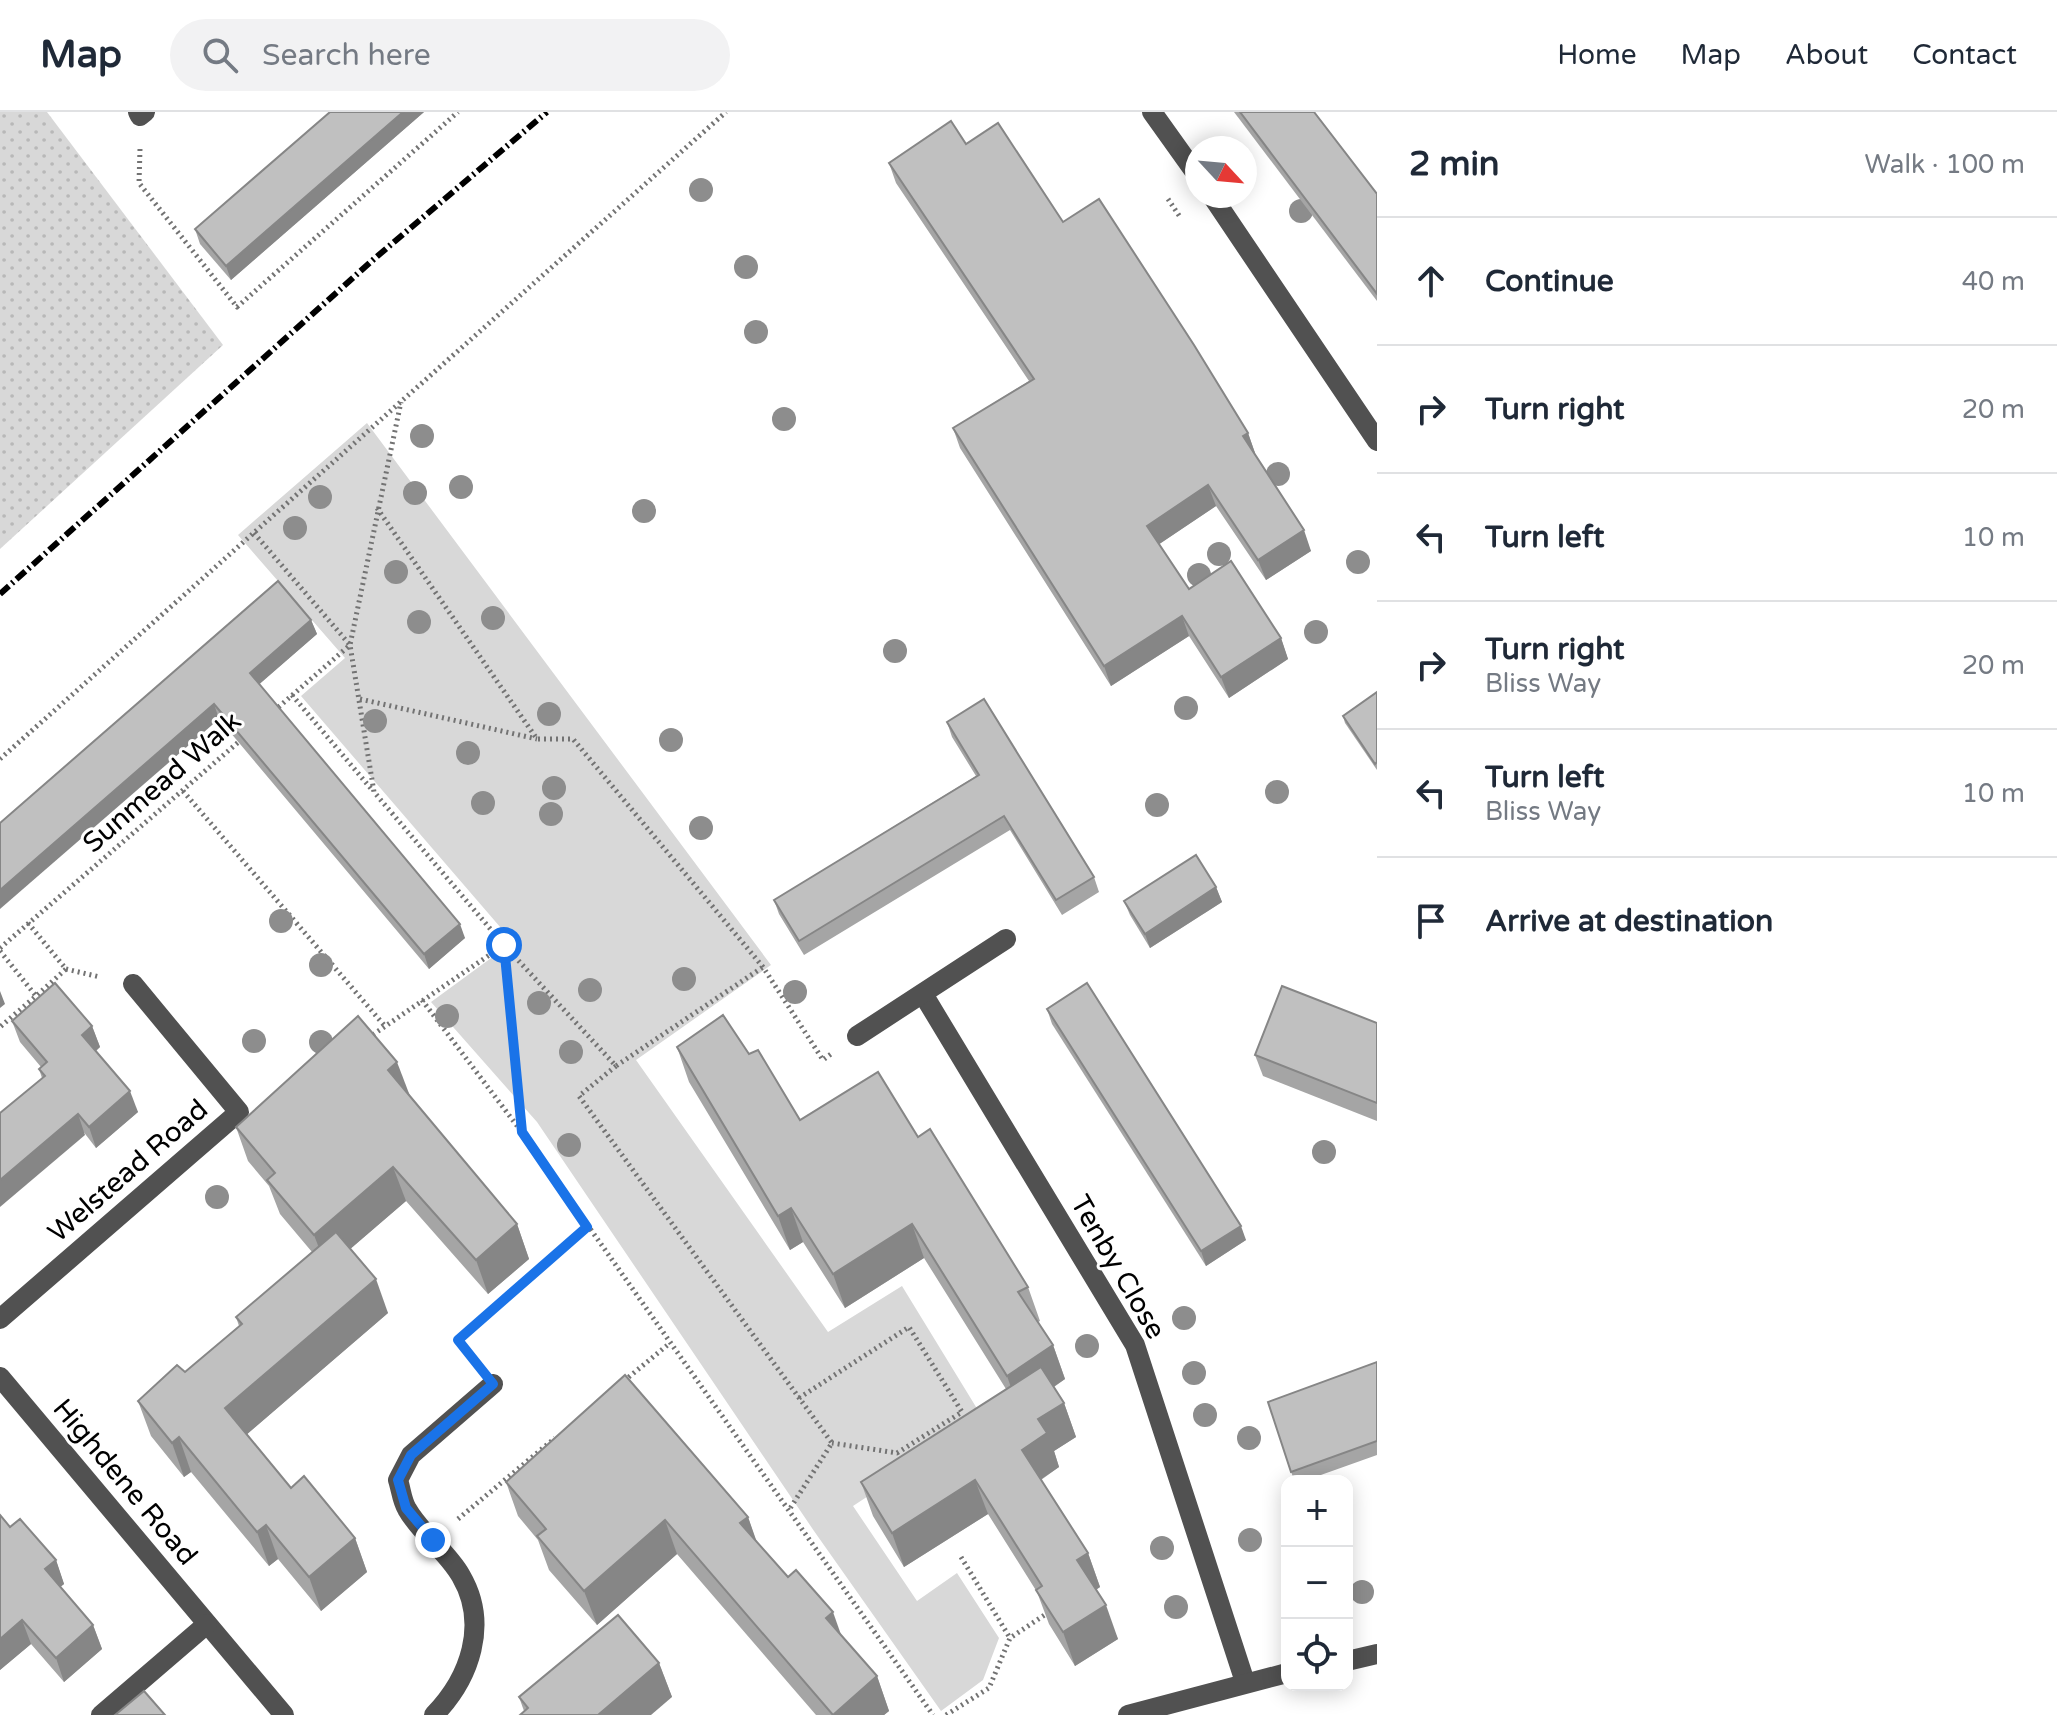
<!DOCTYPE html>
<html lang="en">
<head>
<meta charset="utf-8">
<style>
	body { margin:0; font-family:"Varela Round",sans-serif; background:#f2f2f3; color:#1f2937 }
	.controls { position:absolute; right:24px; bottom:24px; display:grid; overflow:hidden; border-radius:16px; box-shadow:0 4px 20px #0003 }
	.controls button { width:72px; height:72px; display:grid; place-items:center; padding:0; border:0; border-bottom:2px solid #e0e1e3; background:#fff; color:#1f2937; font:40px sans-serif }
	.compass { position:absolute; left:1185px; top:24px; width:72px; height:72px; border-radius:50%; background:#fff; box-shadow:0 4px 20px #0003; rotate:116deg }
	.stop { position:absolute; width:24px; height:24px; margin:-18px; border:6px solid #1a73e8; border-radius:50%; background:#fff }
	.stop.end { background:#1a73e8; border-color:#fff; box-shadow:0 2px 8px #0008 }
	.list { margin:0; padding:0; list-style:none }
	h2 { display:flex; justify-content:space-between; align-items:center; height:104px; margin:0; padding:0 32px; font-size:34px }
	h2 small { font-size:26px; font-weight:400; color:#747a83 }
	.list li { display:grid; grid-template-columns:52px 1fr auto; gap:24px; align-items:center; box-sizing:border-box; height:128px; padding:0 32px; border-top:2px solid #e0e1e3 }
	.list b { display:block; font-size:30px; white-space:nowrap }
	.list p { margin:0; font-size:26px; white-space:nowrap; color:#747a83 }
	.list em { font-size:26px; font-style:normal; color:#747a83 }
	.icon { flex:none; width:44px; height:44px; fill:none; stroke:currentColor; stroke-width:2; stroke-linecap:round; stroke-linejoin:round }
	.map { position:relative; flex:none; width:1377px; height:1603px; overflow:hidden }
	header { display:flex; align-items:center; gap:48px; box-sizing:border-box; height:112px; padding:0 40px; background:#fff; border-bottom:2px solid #e0e1e3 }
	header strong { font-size:38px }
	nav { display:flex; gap:44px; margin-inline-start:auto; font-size:28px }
	.search { width:560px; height:72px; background:#f2f2f3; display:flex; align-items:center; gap:20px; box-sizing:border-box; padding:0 28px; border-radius:44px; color:#747a83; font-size:30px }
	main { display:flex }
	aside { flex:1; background:#fff }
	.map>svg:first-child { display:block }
</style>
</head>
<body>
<header>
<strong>Map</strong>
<div class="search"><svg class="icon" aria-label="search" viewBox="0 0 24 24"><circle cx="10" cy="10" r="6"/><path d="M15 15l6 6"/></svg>Search here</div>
<nav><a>Home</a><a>Map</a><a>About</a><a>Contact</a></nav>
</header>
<main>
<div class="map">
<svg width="1377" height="1603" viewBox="0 0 1377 1603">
	<defs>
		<pattern id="grass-dots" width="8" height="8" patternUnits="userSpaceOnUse" patternTransform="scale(2)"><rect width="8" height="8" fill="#d8d8d8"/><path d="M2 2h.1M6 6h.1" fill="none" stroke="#b8b8b8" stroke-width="1.8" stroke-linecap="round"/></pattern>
	</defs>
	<rect width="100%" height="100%" fill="#fff"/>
	<polygon fill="url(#grass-dots)" points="0,0 47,0 223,233 0,437"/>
	<polygon fill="#d8d8d8" points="367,311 771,853 636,948 828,1220 902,1174 984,1308 853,1394 917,1489 957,1461 999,1526 983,1568 941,1599 814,1419 537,1010 431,890 513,830 301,584 345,546 238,423"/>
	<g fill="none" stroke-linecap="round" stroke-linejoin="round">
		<g stroke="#737373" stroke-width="5" stroke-dasharray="2 4" stroke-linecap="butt">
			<polyline points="140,37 139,71 237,195 458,0"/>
			<polyline points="1168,87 1180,105"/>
			<polyline points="377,396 537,627 573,627 763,855 823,948 831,942"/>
			<polyline points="254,421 350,533 374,680 504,833 522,1020 933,1603"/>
			<polyline points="292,583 373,679"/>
			<polyline points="360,587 537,627"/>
			<polyline points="274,599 350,533 401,290"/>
			<polyline points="0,647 726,0"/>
			<polyline points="183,679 384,913"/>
			<polyline points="28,811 66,857 36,884"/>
			<polyline points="0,836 242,627"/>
			<polyline points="0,839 36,884 0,915"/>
			<polyline points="66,857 100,865"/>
			<polyline points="422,888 521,1019"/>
			<polyline points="368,926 504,833 616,954 763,855"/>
			<polyline points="616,954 579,984 832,1331 789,1398"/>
			<polyline points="472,1246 458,1228 587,1115"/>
			<polyline points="624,1269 670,1231"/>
			<polyline points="799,1286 909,1215 962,1300 897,1341 832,1331"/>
			<polyline points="458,1407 555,1326"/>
			<polyline points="961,1445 1010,1526"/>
			<polyline points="946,1603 989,1576 1010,1526 1049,1500"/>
		</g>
		<g stroke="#515151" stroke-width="20">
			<polyline points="138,0 140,4 145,0"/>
			<polyline points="1152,0 1197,63"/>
			<polyline points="1212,84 1377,329"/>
			<polyline points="923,882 1135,1233 1245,1570"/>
			<polyline points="857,924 1006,827"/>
			<polyline points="0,1207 239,1000 133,872"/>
			<polyline points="0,1265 284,1603"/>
			<polyline points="1347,1549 1377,1542"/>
			<polyline points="101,1603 207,1512"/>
			<path d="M434,1603C470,1566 489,1512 461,1464C447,1439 421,1422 407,1397C402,1389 401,1377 398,1368L411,1343L493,1272"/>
			<polyline points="1128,1603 1287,1561"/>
		</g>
		<polyline stroke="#000" stroke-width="6" stroke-dasharray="12 4 2 4" stroke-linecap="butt" points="0,482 374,147 547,0"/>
	</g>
	<g fill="#8d8d8d">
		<circle cx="701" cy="78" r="12"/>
		<circle cx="1301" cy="99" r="12"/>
		<circle cx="746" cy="155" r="12"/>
		<circle cx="756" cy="220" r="12"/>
		<circle cx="784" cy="307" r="12"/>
		<circle cx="422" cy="324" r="12"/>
		<circle cx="1278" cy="362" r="12"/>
		<circle cx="461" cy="375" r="12"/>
		<circle cx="415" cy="381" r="12"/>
		<circle cx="320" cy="385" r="12"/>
		<circle cx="644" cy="399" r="12"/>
		<circle cx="295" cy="416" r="12"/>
		<circle cx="1219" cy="442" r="12"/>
		<circle cx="1358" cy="450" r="12"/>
		<circle cx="396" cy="460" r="12"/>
		<circle cx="1199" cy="463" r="12"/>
		<circle cx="493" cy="506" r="12"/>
		<circle cx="419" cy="510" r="12"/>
		<circle cx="1316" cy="520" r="12"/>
		<circle cx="895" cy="539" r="12"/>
		<circle cx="1186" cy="596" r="12"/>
		<circle cx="549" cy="602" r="12"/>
		<circle cx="375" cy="609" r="12"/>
		<circle cx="671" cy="628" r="12"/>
		<circle cx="468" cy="641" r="12"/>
		<circle cx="554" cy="676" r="12"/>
		<circle cx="1277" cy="680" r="12"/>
		<circle cx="483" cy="691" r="12"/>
		<circle cx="1157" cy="693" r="12"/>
		<circle cx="551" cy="702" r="12"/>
		<circle cx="701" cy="716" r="12"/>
		<circle cx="281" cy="809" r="12"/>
		<circle cx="321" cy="853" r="12"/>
		<circle cx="684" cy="867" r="12"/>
		<circle cx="590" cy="878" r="12"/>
		<circle cx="795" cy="880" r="12"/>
		<circle cx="539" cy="891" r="12"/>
		<circle cx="447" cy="904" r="12"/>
		<circle cx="254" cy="929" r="12"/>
		<circle cx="321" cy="930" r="12"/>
		<circle cx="571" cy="940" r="12"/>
		<circle cx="569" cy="1033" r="12"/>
		<circle cx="1324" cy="1040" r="12"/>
		<circle cx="217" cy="1085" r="12"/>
		<circle cx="1184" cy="1206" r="12"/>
		<circle cx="1087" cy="1234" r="12"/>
		<circle cx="1194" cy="1261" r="12"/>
		<circle cx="1205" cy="1303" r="12"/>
		<circle cx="1249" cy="1326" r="12"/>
		<circle cx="1250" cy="1428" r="12"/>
		<circle cx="1162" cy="1436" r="12"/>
		<circle cx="1362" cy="1480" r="12"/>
		<circle cx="1176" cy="1495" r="12"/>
	</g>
	<g fill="#a5a5a5">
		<polygon points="330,0 424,0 231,168 200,132 195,117"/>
		<polygon points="1234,0 1314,0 1377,82 1377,189"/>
		<polygon points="966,32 1063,110 1248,321 1255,341 1254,342 1311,439 1266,468 1216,394 1159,432 1189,477 1281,526 1288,547 1229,586 1189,524 1111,574 960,336 953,316 1029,269 896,71 889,51"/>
		<polygon points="311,508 317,522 259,572 465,826 429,857 219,607 0,711"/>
		<polygon points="1377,580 1377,658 1345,611 1343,604"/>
		<polygon points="947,610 1094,765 1099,780 1062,803 1010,718 804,843 779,802 774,788 976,664 952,625"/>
		<polygon points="1216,775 1222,790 1150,836 1130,803 1124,789"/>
		<polygon points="1047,897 1246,1128 1206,1154 1052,912"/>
		<polygon points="12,909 92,914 100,935 96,939 138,1000 96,1036 42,966 39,957 41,955 20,930"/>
		<polygon points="1377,911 1377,1009 1263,964 1255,943"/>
		<polygon points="677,935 749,942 800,1008 918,1025 1028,1175 1040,1209 1038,1210 1053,1233 1065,1267 1054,1275 1064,1291 1076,1325 1054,1339 1059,1355 1041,1368 1088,1441 1100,1475 1096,1478 1118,1527 1075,1554 1049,1512 1037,1480 988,1402 904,1455 873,1404 861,1370 1006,1277 924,1146 845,1196 803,1130 790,1138 689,970"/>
		<polygon points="409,984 517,1112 529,1147 488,1182 406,1089 350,1137 388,1201 247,1322 291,1376 355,1426 367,1460 321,1499 278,1447 269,1454 191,1360 184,1365 151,1324 138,1289 185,1260 239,1214 236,1205 312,1140 280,1102 269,1074 248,1049 236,1015"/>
		<polygon points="1377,1250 1377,1343 1304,1369 1295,1369 1291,1360"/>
		<polygon points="506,1370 748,1405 756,1429 877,1564 889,1599 884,1603 816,1603 677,1442 597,1513 549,1458 538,1428 518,1404"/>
		<polygon points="10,1415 56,1448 64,1472 60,1475 93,1513 102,1537 64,1570 31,1532 0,1558"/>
		<polygon points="659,1551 672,1585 524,1599 519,1585"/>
	</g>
	<g fill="#868686">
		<polygon points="403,0 424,0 231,168 226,154"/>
		<polygon points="1248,321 1255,341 1250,345 1243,324"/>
		<polygon points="1208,373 1216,394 1155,435 1147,414"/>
		<polygon points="1304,418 1311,439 1266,468 1258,448"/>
		<polygon points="1182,504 1189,524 1111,574 1104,554"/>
		<polygon points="311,508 317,522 255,576 250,561"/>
		<polygon points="1281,526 1288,547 1229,586 1221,565"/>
		<polygon points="214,592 219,607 0,797 0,778"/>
		<polygon points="1216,775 1222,790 1150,836 1145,822"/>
		<polygon points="460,812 465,826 429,857 424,842"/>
		<polygon points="0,879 5,892 0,896"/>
		<polygon points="92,914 100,935 90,944 82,923"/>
		<polygon points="397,950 410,984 388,958"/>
		<polygon points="130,979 138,1000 96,1036 89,1015"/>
		<polygon points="78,1002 85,1023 0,1095 0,1068"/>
		<polygon points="393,1055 406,1089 327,1157 314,1123"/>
		<polygon points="791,1096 803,1130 790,1138 778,1104"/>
		<polygon points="517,1112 529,1147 488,1182 476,1148"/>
		<polygon points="912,1112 924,1146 845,1196 833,1162"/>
		<polygon points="1241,1114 1246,1128 1206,1154 1201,1139"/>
		<polygon points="376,1167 388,1201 238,1330 225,1296"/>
		<polygon points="1053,1233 1065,1267 1019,1298 1007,1264"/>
		<polygon points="1064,1291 1076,1325 1054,1339 1059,1355 1034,1372 1022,1338 1038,1307"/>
		<polygon points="179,1325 191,1360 184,1365 172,1331"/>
		<polygon points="975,1368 988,1402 904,1455 892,1421"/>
		<polygon points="748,1405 760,1439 740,1411"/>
		<polygon points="665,1408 677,1442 597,1513 584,1479"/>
		<polygon points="266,1413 278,1447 269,1454 257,1420"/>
		<polygon points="355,1426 367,1460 321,1499 309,1465"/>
		<polygon points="1088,1441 1100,1475 1089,1482 1077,1448"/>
		<polygon points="56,1448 64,1472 53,1481 45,1457"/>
		<polygon points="1106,1493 1118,1527 1075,1554 1063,1520"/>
		<polygon points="833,1500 845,1534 826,1506"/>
		<polygon points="22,1508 31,1532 0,1558 0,1527"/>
		<polygon points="93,1513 102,1537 64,1570 56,1546"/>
		<polygon points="659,1551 672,1585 651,1603 598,1603"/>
		<polygon points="877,1564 889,1599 884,1603 833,1603"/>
	</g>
	<g fill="#c0c0c0" stroke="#868686" stroke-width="2">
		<polygon points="330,0 403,0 226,154 195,117"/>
		<polygon points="1240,0 1314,0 1377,82 1377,182"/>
		<polygon points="951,9 966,32 998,11 1063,110 1099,87 1194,233 1248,321 1243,324 1304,418 1258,448 1208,373 1147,414 1189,477 1231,449 1281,526 1221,565 1182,504 1104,554 953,316 1034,267 889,51"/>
		<polygon points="278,469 311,508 250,561 460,812 424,842 214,592 0,778 0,711"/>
		<polygon points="1377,580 1377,650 1375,652 1343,604"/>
		<polygon points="984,587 1094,765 1056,788 1004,704 799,829 774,788 979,663 947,610"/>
		<polygon points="1196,743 1216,775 1145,822 1124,789"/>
		<polygon points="55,871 92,914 82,923 130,979 89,1015 78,1002 0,1068 0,1001 45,964 39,957 47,950 12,909"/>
		<polygon points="1087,871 1241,1114 1201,1139 1047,897"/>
		<polygon points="1282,874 1377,911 1377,991 1255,943"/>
		<polygon points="723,903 749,942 758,938 800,1008 878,960 918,1025 930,1017 1028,1175 1018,1180 1053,1233 1007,1264 912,1112 833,1162 791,1096 778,1104 677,935"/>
		<polygon points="358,904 397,950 388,958 517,1112 476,1148 393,1055 314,1123 267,1068 275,1061 236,1015"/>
		<polygon points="336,1120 376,1167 225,1296 291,1376 304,1364 355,1426 309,1465 266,1413 257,1420 179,1325 172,1331 138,1289 177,1253 185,1260 242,1212 236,1205"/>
		<polygon points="1377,1250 1377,1329 1291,1360 1268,1290"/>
		<polygon points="1041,1255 1064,1291 1038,1307 1047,1321 1022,1338 1088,1441 1077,1448 1106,1493 1063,1520 1036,1478 1042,1474 975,1368 892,1421 861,1370"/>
		<polygon points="625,1263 748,1405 740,1411 788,1465 796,1458 833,1500 826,1506 877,1564 833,1603 665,1408 584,1479 537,1424 546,1417 506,1370"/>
		<polygon points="0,1403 10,1415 20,1407 56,1448 45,1457 93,1513 56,1546 22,1508 0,1527"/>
		<polygon points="618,1503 659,1551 598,1603 520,1603 528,1596 519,1585"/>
		<polygon points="144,1579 165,1603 115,1603"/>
	</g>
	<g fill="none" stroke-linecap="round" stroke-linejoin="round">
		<polyline stroke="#1a73e8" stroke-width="10" points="433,1428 406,1396 398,1368 411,1343 493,1272 458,1228 587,1115 522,1020 504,833"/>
	</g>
	<g text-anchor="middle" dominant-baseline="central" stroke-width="6" stroke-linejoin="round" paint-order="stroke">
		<g font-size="28" fill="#000" stroke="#fff">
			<text transform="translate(162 670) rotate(-41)">Sunmead Walk</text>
			<text transform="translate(128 1059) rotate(-41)">Welstead Road</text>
			<text transform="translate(1118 1155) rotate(60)">Tenby Close</text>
			<text transform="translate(125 1370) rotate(50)">Highdene Road</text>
		</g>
	</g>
</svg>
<div class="controls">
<button>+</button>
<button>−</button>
<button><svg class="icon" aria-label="locate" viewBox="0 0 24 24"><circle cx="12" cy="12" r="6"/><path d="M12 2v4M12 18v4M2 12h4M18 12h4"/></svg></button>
</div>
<svg class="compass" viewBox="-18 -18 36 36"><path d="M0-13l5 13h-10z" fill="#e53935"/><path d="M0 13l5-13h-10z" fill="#747a83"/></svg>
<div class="stop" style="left:504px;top:833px"></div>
<div class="stop end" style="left:433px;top:1428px"></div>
</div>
<aside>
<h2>2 min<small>Walk · 100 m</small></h2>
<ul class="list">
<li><svg class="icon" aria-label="ahead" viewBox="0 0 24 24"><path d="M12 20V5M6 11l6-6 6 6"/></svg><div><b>Continue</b></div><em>40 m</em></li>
<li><svg class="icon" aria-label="right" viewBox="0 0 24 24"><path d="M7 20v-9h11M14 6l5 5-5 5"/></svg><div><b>Turn right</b></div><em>20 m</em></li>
<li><svg class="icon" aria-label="left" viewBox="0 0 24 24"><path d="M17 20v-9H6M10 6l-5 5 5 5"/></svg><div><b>Turn left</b></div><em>10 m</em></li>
<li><svg class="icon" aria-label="right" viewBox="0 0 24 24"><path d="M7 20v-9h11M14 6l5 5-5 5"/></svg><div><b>Turn right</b><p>Bliss Way</p></div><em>20 m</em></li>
<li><svg class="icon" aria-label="left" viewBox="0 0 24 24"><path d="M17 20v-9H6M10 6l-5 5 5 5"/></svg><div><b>Turn left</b><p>Bliss Way</p></div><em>10 m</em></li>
<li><svg class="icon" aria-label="arrive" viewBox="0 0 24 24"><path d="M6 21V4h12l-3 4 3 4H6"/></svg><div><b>Arrive at destination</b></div></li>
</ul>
</aside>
</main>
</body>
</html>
